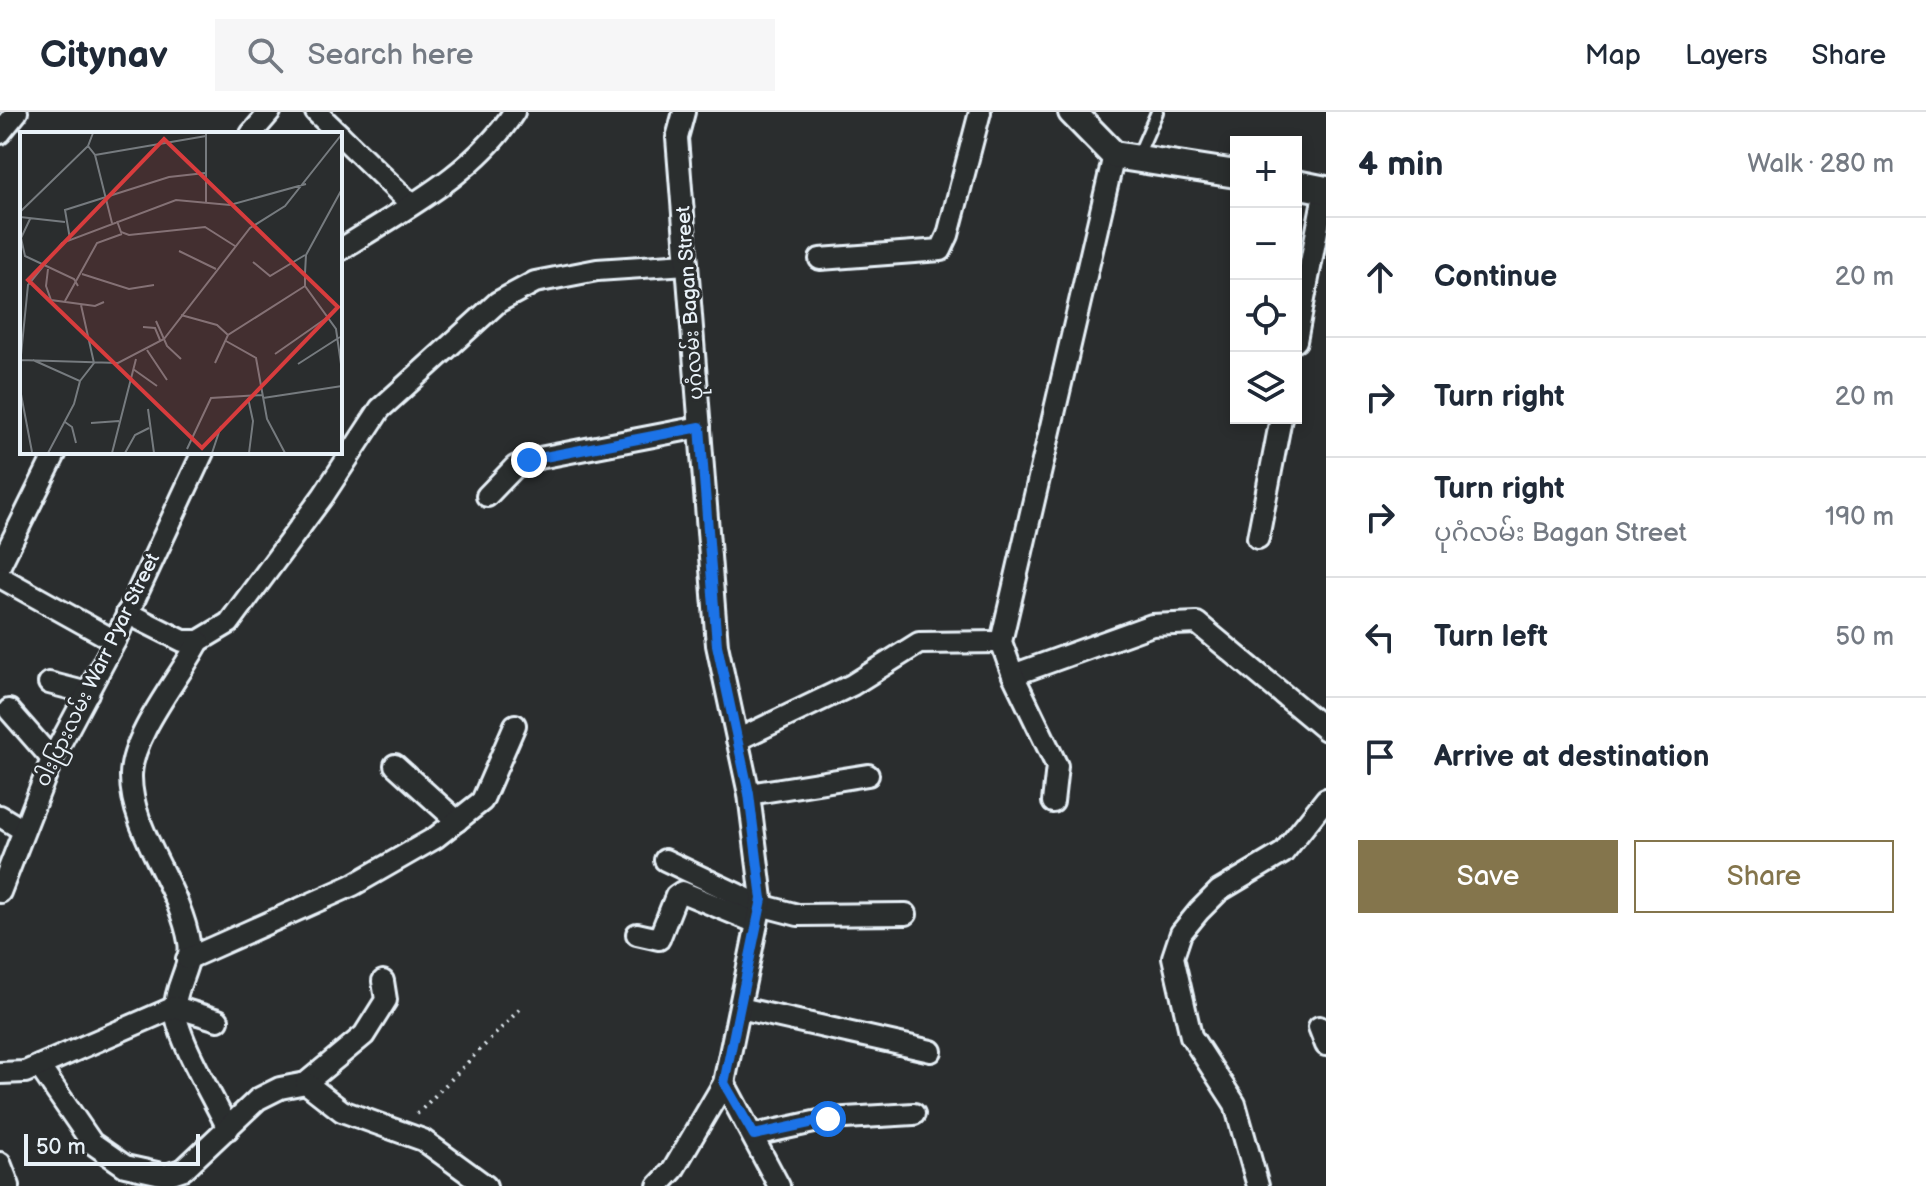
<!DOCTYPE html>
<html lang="en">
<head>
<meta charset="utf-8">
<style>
	body { margin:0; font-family:"Balsamiq Sans","Noto Sans Myanmar",sans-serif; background:#f6f6f7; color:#1f2937 }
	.controls { position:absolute; right:24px; top:24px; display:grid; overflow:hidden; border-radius:0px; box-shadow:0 4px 12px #0003 }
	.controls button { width:72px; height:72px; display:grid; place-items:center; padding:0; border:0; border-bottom:2px solid #e0e1e3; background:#fff; color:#1f2937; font:40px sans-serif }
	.scale { position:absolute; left:24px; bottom:20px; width:176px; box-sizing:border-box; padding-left:8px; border:4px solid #e8f1f8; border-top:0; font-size:22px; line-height:28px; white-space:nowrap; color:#e8f1f8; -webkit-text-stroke:6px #2a2d2e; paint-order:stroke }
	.stop { position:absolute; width:24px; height:24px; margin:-18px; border:6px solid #1a73e8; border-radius:50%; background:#fff }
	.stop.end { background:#1a73e8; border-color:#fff; box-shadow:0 2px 8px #0008 }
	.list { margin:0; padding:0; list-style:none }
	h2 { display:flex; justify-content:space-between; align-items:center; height:104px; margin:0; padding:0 32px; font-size:34px }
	h2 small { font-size:26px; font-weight:400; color:#747a83 }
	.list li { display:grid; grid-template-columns:52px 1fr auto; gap:24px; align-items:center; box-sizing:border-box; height:120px; padding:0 32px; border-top:2px solid #e0e1e3 }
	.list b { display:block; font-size:30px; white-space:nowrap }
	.list p { margin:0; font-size:26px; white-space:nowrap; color:#747a83 }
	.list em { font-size:26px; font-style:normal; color:#747a83 }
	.actions { display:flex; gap:16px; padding:24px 32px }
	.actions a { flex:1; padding:18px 0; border:2px solid #84754c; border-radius:0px; text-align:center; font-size:28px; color:#84754c }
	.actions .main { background:#84754c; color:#fff }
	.icon { flex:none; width:44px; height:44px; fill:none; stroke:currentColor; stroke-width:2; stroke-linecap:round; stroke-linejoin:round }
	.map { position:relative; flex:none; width:1326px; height:1074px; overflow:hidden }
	header { display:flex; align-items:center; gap:48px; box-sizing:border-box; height:112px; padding:0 40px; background:#fff; border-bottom:2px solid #e0e1e3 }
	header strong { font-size:38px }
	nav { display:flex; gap:44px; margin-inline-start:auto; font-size:28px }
	.search { width:560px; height:72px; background:#f6f6f7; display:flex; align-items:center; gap:20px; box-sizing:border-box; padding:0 28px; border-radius:0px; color:#747a83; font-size:30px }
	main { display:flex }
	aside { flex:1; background:#fff }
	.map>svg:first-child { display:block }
</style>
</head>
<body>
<header>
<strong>Citynav</strong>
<div class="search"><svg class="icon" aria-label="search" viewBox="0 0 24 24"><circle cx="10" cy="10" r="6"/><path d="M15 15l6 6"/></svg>Search here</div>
<nav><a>Map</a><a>Layers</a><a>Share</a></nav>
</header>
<main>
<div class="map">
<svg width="1326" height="1074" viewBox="0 0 1326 1074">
	<rect width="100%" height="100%" fill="#2a2d2e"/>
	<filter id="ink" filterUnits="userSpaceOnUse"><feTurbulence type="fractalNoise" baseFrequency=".0125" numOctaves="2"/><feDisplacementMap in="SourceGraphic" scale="16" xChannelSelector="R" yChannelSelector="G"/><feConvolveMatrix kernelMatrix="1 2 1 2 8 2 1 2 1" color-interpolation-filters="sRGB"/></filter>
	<g filter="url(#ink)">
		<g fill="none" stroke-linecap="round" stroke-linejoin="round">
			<defs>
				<polyline id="service" points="1137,46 1157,0"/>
				<g id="minor">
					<polyline points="316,0 339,22"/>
					<polyline points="0,21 17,0"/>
					<polyline points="251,22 270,0"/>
					<polyline points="340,23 411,92"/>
					<path d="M340,138C400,99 474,63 514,0"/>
					<polyline points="820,147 941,138 948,123 980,0"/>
					<polyline points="1296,229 1325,77"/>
					<polyline points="487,384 515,355 529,348 700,315"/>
					<polyline points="1258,426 1281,306"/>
					<polyline points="0,453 56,340"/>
					<polyline points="0,465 115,529"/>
					<polyline points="127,501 183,529 199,529 229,511 323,384 380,297 498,190 535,170 597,158 687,152"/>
					<path d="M199,529C179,567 132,622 131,663C130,719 180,774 189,830C193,851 175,874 175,895C175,924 215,988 228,1017"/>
					<polyline points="1013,563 1152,513 1197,511 1326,618"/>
					<polyline points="49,571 88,581"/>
					<polyline points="9,598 52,647"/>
					<polyline points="737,628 852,573 919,531 1001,530"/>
					<polyline points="395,653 457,709"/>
					<polyline points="749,682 868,663"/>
					<polyline points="1053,690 1057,654 1013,563 1001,530 1114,43"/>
					<polyline points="0,704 23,718"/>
					<polyline points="665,748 760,793 798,803 906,802"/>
					<polyline points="0,780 52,647 115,529 203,340"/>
					<polyline points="637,822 659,827 676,784 682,780 757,811"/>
					<polyline points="187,847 353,773 435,726 482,689 515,613"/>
					<polyline points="740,896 931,939"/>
					<polyline points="1319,915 1326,933"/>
					<polyline points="39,954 92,1031 125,1054 166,1063 184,1057 258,987 280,976 306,971 364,923 386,888 383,869"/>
					<polyline points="0,961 25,960 175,895 218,908"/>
					<polyline points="306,971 342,999 423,1028 486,1074"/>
					<polyline points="724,971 779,1074"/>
					<polyline points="754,1023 828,1007 914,1002"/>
					<polyline points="0,1051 9,1074"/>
					<polyline points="658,1074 673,1058 724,971 762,787 749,682 717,533 677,26 684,0"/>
					<polyline points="1258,1074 1235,992 1191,924 1173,845 1181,821 1199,799 1219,779 1283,741 1326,687"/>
				</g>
				<g id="tertiary">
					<polyline points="1072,0 1114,43 1236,62"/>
					<polyline points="1296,72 1326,78"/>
				</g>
			</defs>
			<use href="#service" stroke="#e8f1f8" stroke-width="16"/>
			<use href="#minor" stroke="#e8f1f8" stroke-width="26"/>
			<use href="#tertiary" stroke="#e8f1f8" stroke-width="32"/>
			<polyline stroke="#e8f1f8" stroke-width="4" stroke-dasharray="2 6" stroke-linecap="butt" points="417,1002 521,896"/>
			<use href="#service" stroke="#2a2d2e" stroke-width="10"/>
			<use href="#minor" stroke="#2a2d2e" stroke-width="20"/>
			<use href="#tertiary" stroke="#2a2d2e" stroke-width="26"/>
		</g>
	</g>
	<g fill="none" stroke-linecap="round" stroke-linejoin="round" filter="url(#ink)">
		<polyline stroke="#1a73e8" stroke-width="10" points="529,348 700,315 717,533 749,682 762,787 724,971 754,1023 828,1007"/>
	</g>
	<g text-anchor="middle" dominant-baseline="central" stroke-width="6" stroke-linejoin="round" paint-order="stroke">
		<g font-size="20" fill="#e8f1f8" stroke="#2a2d2e">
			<text transform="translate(690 191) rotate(-94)">ပုဂံလမ်း Bagan Street</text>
			<text transform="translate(98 558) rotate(-64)">ဝါးပြားလမ်း Warr Pyar Street</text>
		</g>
	</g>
	<g transform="translate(20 20)">
		<rect width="322" height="322" fill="#2a2d2e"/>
		<path fill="none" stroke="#767b7f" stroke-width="2" d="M186,2V71M68,14L75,23L92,91M75,23L186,4M322,57L286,123L285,141V154L316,197L322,239M0,80L68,14L73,1M0,85L45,90M10,87L1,106L5,124L54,147L58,154M97,89L101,100L109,103L185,95L215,114M50,107L45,78L149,45L185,41M159,119L196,137M233,130L250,144L285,123M28,137L26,154L31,168L75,174L84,170M62,142L109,157L134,153M45,169L77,111L102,102M161,183L197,193L208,203M136,189L147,214L161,227M123,195L135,196L140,208M206,209L236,226L247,287L265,321M127,218L147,248M255,222L308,185M0,228L98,231L144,207L230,96L265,74L322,2M13,228L60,249L54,272L28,321M195,231L208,203L285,154M278,232L320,205M0,233L8,153L42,111L156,68L210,73L286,52M113,237L137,254M60,249L74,231L61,173M0,257L12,320M228,266L233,289L229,321M243,266L322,254M128,277L134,321M45,290L52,295L56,311M71,291L99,289M167,317L191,266L242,263M92,321L116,227M105,321L115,303L129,296M192,321L201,294"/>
		<path fill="#d83c3d" fill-opacity="0.15" stroke="#d83c3d" stroke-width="4" d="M144,7L318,175L182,316L8,148Z"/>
		<rect width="322" height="322" fill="none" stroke="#e8f1f8" stroke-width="4"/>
	</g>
</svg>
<div class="controls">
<button>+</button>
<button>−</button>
<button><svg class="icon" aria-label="locate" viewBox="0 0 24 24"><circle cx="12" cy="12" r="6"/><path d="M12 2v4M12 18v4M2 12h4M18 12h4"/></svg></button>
<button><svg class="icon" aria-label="layers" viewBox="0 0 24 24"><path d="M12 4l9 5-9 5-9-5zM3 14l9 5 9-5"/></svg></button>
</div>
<div class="scale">50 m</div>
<div class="stop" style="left:828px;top:1007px"></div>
<div class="stop end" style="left:529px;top:348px"></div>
</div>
<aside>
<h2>4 min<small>Walk · 280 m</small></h2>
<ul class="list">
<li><svg class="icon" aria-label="ahead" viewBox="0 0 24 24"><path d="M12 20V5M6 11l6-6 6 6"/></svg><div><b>Continue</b></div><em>20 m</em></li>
<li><svg class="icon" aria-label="right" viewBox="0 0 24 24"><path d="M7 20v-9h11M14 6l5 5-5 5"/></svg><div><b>Turn right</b></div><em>20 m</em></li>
<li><svg class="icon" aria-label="right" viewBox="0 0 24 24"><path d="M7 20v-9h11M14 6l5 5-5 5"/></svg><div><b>Turn right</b><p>ပုဂံလမ်း Bagan Street</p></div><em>190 m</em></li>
<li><svg class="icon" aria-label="left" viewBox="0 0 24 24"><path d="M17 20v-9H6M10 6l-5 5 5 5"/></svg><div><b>Turn left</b></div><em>50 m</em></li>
<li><svg class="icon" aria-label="arrive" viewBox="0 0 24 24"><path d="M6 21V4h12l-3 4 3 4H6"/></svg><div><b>Arrive at destination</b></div></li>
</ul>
<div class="actions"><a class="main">Save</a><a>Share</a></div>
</aside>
</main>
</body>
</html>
